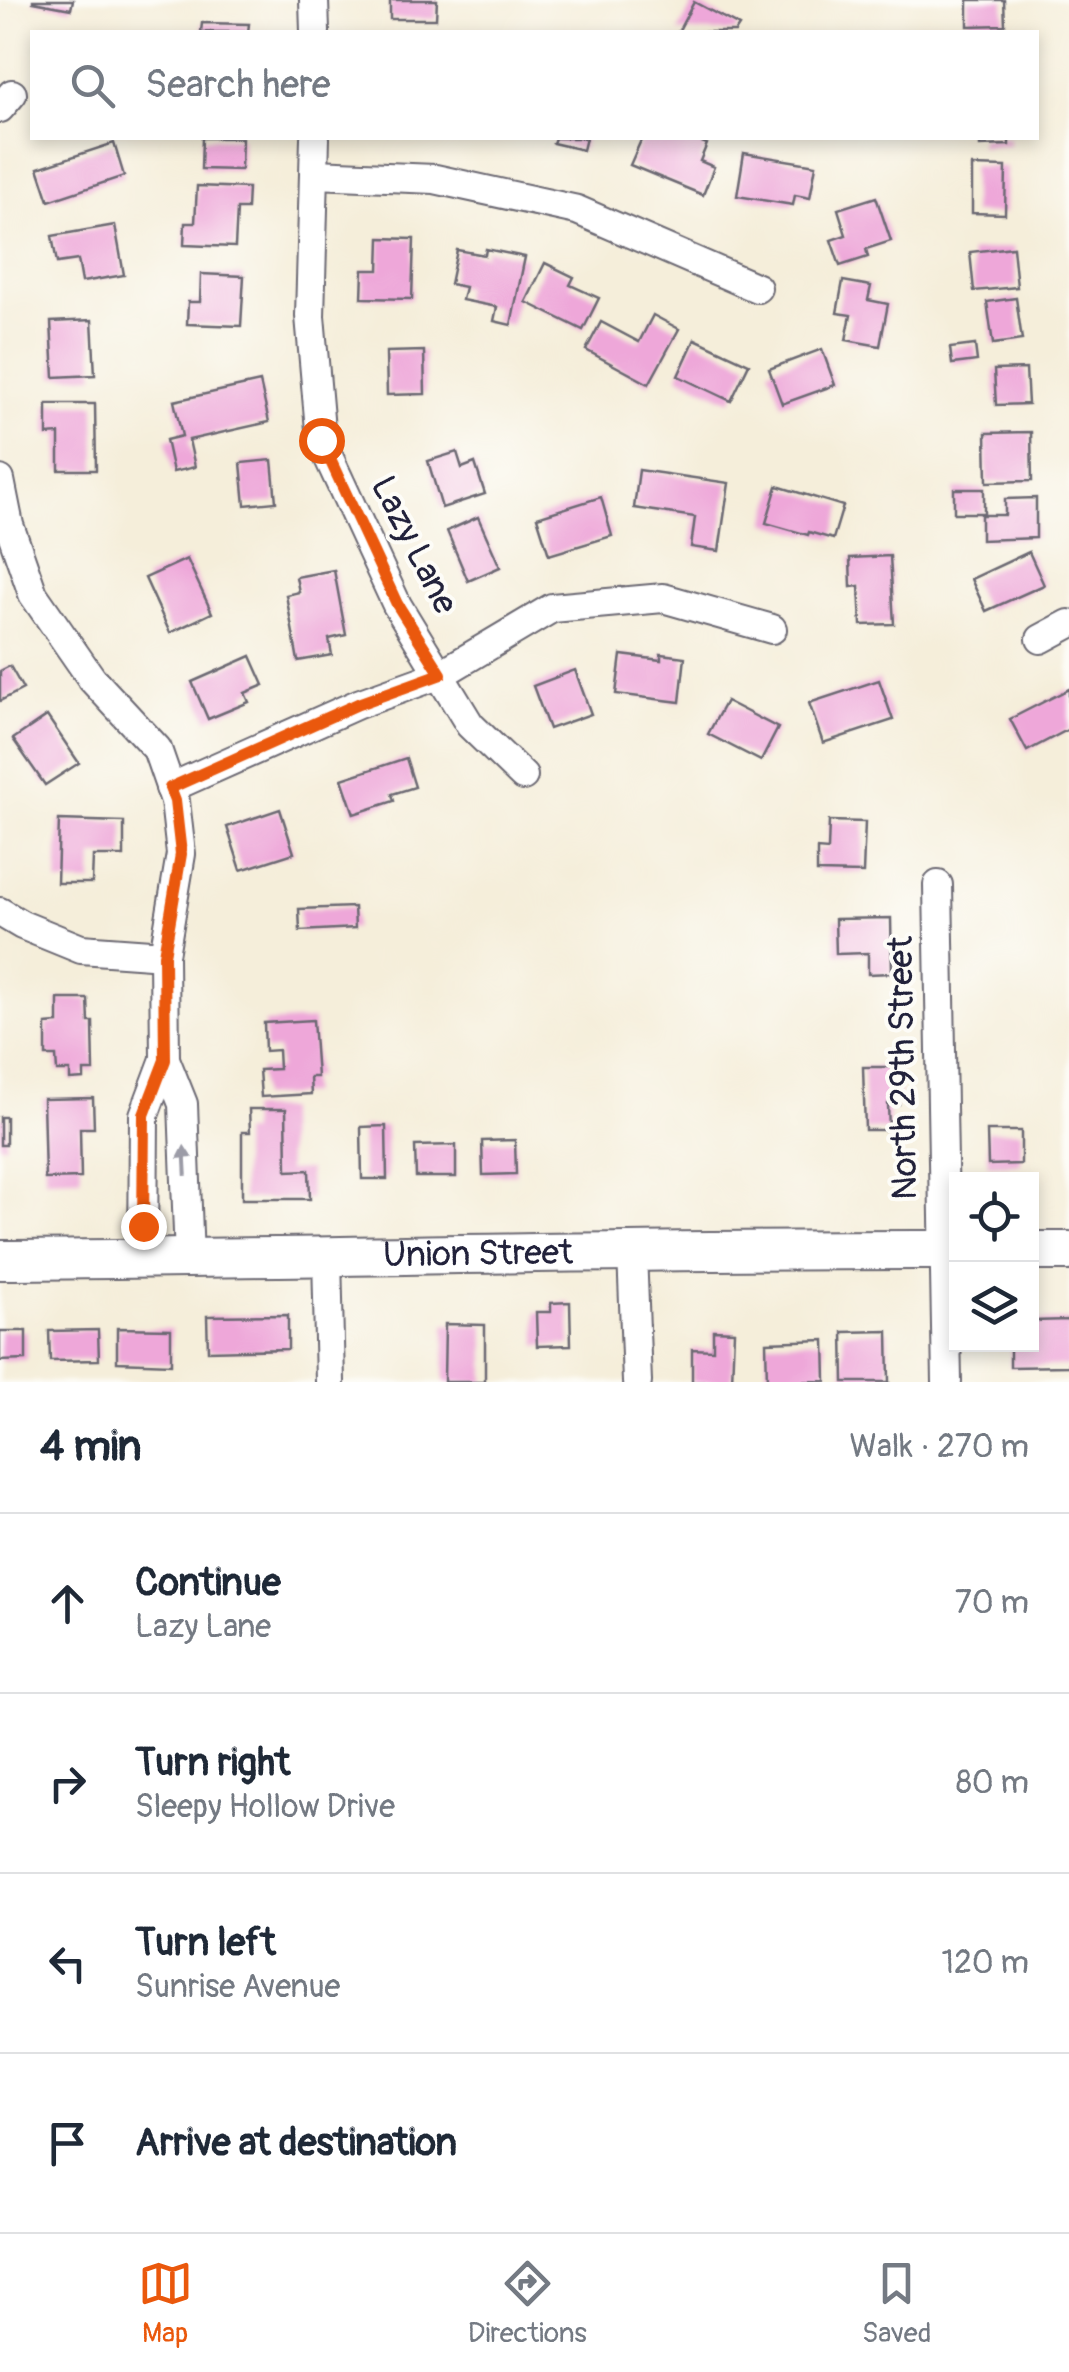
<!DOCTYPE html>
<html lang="en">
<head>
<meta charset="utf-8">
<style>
	body { margin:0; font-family:Pangolin,sans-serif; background:#f2f2f3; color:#1f2937 }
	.controls { position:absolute; right:30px; bottom:30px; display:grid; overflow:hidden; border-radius:0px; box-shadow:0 5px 15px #0003 }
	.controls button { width:90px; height:90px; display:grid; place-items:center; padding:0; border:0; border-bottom:2px solid #e0e1e3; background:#fff; color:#1f2937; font:50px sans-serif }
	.stop { position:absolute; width:30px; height:30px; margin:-22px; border:8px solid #ea580c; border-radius:50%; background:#fff }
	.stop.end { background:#ea580c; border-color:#fff; box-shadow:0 2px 10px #0008 }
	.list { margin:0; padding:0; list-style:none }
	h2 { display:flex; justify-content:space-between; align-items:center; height:130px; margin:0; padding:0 40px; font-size:42px }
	h2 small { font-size:32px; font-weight:400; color:#747a83 }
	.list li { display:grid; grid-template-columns:65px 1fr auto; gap:30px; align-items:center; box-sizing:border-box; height:180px; padding:0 40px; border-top:2px solid #e0e1e3 }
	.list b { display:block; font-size:38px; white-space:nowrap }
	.list p { margin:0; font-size:32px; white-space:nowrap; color:#747a83 }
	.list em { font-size:32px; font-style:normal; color:#747a83 }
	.icon { flex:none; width:55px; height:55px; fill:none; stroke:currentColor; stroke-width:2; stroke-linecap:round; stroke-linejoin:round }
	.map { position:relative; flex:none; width:1069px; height:1382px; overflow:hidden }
	.search { position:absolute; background:#fff; box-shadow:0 5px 15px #0003; left:30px; right:30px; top:30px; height:110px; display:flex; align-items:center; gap:25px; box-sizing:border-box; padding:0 35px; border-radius:0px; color:#747a83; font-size:38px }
	.sheet { height:850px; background:#fff }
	nav { display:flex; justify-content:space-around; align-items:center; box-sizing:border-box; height:140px; border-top:2px solid #e0e1e3; background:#fff; font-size:28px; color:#747a83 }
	nav a { display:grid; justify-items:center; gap:5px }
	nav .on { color:#ea580c }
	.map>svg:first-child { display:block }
</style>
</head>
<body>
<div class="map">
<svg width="1069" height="1382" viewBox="0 0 1069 1382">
	<rect width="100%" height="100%" fill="#fdfcf7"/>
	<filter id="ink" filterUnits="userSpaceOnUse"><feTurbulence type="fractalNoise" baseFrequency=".01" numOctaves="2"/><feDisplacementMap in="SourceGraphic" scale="20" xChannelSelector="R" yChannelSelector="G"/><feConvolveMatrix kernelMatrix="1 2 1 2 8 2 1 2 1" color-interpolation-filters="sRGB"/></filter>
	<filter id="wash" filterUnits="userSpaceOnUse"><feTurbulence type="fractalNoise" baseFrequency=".0048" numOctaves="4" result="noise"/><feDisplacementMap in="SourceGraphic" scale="40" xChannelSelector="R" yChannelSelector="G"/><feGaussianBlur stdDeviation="2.25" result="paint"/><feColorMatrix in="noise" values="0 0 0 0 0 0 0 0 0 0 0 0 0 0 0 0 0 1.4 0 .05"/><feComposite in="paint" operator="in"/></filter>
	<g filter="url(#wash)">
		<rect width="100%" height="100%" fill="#f5eeda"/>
		<g id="blocks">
			<g fill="#eea7d9">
				<polygon points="33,0 73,0 71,9 33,2"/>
				<polygon points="390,0 437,0 436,19 390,19"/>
				<polygon points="968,0 1004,0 1005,25 968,26"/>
				<polygon points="694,2 739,26 735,32 678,32"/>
				<polygon points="202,23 249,24 248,32 201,32"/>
				<polygon points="202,138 242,138 241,170 201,169"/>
				<polygon points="555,138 586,138 583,150 553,143"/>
				<polygon points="642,138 691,138 707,144 700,161 714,167 703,195 630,165"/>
				<polygon points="980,138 1009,138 1009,145 980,146"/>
				<polygon points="114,143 124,176 49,201 38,168"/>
				<polygon points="744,153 816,165 810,198 795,195 793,205 737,196"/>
				<polygon points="972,166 1006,167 1005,214 972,213"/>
				<polygon points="197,186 248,188 247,209 237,209 235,247 184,245 185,223 195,223"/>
				<polygon points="876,197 891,241 866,249 868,257 840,266 831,240 846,235 838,209"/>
				<polygon points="115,225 124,275 82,282 78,260 57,263 52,236"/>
				<polygon points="380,238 414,239 412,299 362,298 363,270 379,270"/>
				<polygon points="1013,247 1017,287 974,291 970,252"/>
				<polygon points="486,249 525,257 511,325 494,321 497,307 462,300 465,287 450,284 457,250 485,255"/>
				<polygon points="545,263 574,277 570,285 599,298 583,330 526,302"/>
				<polygon points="201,274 244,276 241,326 187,324 188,302 200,302"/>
				<polygon points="843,281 871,286 868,300 888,304 880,346 846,340 851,315 837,313"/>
				<polygon points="1016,298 1022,340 993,344 987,302"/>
				<polygon points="653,315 679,329 649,384 586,350 601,322 639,342"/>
				<polygon points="92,320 95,375 54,377 51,322"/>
				<polygon points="695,339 749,364 731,401 678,376"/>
				<polygon points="975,345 977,361 952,364 950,348"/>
				<polygon points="822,349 835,385 782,404 769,369"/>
				<polygon points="424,351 425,394 387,395 386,352"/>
				<polygon points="1026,369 1028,404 996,405 994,370"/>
				<polygon points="260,382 269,422 189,440 195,467 173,472 166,440 182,436 174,401"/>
				<polygon points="47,404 95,404 96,470 59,470 59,434 47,435"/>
				<polygon points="1031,432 1032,481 987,482 986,433"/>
				<polygon points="457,452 462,468 475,463 485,494 442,508 428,461"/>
				<polygon points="272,460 276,502 245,505 241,463"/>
				<polygon points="639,470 729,483 719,551 691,547 695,517 634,508"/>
				<polygon points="777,486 843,506 833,539 809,532 808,535 766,523"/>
				<rect x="954" y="489" width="30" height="24"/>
				<polygon points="601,497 612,536 549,555 537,517"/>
				<polygon points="1036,498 1036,538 981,540 981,515 1005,515 1005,499"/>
				<polygon points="478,517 500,567 468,581 447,531"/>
				<polygon points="1029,552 1044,585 986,611 971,579"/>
				<polygon points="890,556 894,624 861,625 859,586 851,587 850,558"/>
				<polygon points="187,559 212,613 170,633 145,578"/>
				<polygon points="334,570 346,635 329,639 332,655 298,661 286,595 299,592 296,577"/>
				<polygon points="661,654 685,657 680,702 616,694 621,655 661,660"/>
				<polygon points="251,656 264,685 245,693 249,702 208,719 192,682"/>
				<polygon points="10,666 23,689 0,701 0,671"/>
				<polygon points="575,670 591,714 549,729 533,686"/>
				<polygon points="879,680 893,720 823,743 809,703"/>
				<polygon points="1069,689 1069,729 1027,751 1010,719"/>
				<polygon points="726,701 778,728 761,761 708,734"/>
				<polygon points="47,716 79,763 45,785 13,739"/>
				<polygon points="406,758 415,787 392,794 394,801 354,814 342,779"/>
				<polygon points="280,809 294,853 241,870 227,827"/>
				<polygon points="59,820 124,822 124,856 93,856 92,883 57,883"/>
				<polygon points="829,821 865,822 863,873 817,872 817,849 828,850"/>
				<polygon points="354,907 355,928 300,931 299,909"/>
				<polygon points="891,918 892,973 868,974 868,953 836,954 835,919"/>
				<polygon points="58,999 88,999 89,1022 93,1022 94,1071 84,1071 84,1079 70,1080 70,1071 57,1071 56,1056 46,1056 46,1024 58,1023"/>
				<polygon points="313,1020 317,1077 310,1077 311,1094 261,1097 259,1070 279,1069 278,1050 265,1051 264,1023"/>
				<polygon points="863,1067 898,1067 899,1104 888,1104 889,1130 865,1130"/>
				<polygon points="93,1098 94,1128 80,1128 81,1178 45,1179 43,1099"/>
				<polygon points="249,1109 286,1109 287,1171 309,1170 310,1199 242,1199 242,1132 250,1132"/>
				<rect x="0" y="1117" width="6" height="28"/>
				<polygon points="386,1126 387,1179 362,1179 361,1127"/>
				<polygon points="987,1131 1021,1131 1021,1164 988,1165"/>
				<polygon points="515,1140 516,1174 483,1175 482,1141"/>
				<polygon points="456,1145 456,1177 416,1177 415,1146"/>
				<polygon points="570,1302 571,1345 537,1346 536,1312 551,1312 551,1303"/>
				<polygon points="288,1315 288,1349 208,1351 207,1316"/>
				<polygon points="1069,1320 1069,1366 1010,1367 1010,1344 1032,1344 1032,1321"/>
				<polygon points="445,1324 485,1325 485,1382 444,1382"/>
				<polygon points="117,1328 171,1329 171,1364 117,1362"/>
				<polygon points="98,1330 99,1360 50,1361 49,1331"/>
				<polygon points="713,1330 734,1331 732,1382 692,1382 692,1349 713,1350"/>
				<polygon points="0,1331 26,1331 26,1360 0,1361"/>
				<polygon points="888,1331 889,1382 844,1382 843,1332"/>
				<polygon points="825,1340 826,1381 767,1382 766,1342"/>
			</g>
		</g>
	</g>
	<g filter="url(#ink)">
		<use href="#blocks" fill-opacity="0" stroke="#6c6973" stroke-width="2.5"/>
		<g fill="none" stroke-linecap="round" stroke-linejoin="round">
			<defs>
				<g id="minor">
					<polyline points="314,0 315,32"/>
					<polyline points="0,108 12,94"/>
					<polyline points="315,138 310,316 321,441 397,605 470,725 523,776"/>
					<polyline points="315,174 435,179 577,210 757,288"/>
					<polyline points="0,480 9,525 33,594 92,679 157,749 175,801 181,854 164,955 165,1059 183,1104 189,1259"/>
					<polyline points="1041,639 1069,624"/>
					<polyline points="170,788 358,704 441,674 552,608 663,598 772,629"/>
					<polyline points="938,885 947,1382"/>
					<polyline points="0,912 22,925 81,949 164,955"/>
					<polyline points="632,1252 637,1382"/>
					<polyline points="327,1257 330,1382"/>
					<polyline points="143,1259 144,1115 165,1059"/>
				</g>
				<g id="secondary">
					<polyline points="1032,1251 1069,1251"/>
					<path id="s1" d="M0,1260C319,1258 638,1249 956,1250"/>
				</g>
			</defs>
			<use href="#minor" stroke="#6c6973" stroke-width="32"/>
			<use href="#secondary" stroke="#6c6973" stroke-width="42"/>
			<use href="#minor" stroke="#fff" stroke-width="28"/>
			<use href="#secondary" stroke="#fff" stroke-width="38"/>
		</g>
		<defs><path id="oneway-solid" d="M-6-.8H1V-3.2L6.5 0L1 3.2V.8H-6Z" transform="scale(2.5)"/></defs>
		<use fill="#9c9ca7" href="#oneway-solid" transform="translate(185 1161) rotate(-93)"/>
	</g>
	<g fill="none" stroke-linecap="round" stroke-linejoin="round" filter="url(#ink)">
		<polyline stroke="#ea580c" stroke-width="12" points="143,1226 144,1115 165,1060 164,955 181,854 175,801 170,788 358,704 441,674 397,604 321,440"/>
	</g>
	<g text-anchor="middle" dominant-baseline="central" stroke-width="8" stroke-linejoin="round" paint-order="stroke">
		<g font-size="35" fill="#22223b" stroke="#fdfcf7">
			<text transform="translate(414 545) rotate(63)">Lazy Lane</text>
			<text transform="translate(903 1068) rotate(-91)">North 29th Street</text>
			<text stroke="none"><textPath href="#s1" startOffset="478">Union Street</textPath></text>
		</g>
	</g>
</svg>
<div class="controls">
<button><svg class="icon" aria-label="locate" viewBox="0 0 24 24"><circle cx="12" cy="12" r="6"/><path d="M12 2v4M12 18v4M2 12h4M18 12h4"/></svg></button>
<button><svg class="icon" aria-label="layers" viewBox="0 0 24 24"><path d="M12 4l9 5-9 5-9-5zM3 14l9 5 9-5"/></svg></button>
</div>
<div class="stop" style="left:321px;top:440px"></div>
<div class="stop end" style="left:143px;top:1226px"></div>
<div class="search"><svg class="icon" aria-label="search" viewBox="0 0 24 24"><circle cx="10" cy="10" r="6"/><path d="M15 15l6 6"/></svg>Search here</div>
</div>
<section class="sheet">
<h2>4 min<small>Walk · 270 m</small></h2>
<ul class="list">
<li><svg class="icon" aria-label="ahead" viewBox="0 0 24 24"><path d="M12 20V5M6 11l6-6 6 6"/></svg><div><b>Continue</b><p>Lazy Lane</p></div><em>70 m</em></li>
<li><svg class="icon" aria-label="right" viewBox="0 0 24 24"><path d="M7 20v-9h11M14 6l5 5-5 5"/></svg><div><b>Turn right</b><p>Sleepy Hollow Drive</p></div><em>80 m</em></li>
<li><svg class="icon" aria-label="left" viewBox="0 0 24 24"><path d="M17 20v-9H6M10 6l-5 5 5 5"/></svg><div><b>Turn left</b><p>Sunrise Avenue</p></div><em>120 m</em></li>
<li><svg class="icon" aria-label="arrive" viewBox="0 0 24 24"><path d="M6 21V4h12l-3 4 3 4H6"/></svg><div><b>Arrive at destination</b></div></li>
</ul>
</section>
<nav>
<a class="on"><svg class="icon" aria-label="map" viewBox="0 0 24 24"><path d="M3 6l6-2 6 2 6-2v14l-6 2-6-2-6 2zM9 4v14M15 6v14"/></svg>Map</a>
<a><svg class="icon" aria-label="directions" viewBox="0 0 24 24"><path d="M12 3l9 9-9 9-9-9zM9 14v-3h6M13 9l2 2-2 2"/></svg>Directions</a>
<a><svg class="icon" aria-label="saved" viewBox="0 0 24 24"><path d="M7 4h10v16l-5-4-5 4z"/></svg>Saved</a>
</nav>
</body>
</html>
